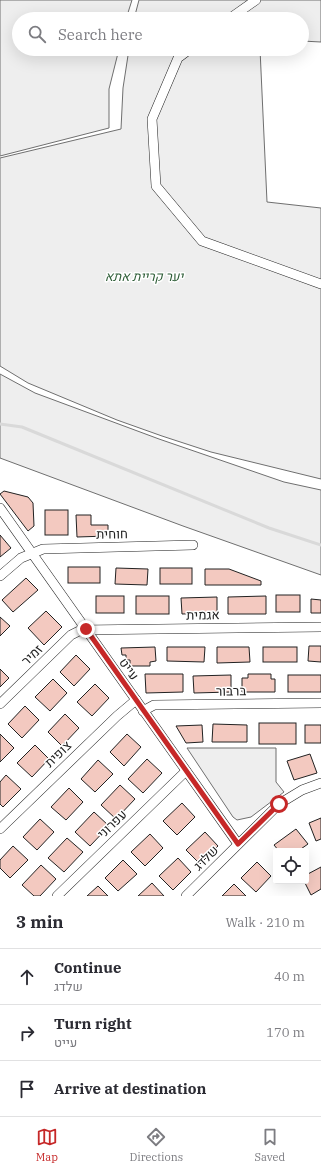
<!DOCTYPE html>
<html lang="en">
<head>
<meta charset="utf-8">
<style>
	body { margin:0; font-family:"IBM Plex Serif",Heebo,serif; background:#f2f2f3; color:#2b2b33 }
	.controls { position:absolute; right:12px; bottom:12px; display:grid; overflow:hidden; border-radius:4px; box-shadow:0 4px 16px #0002 }
	.controls button { width:36px; height:36px; display:grid; place-items:center; padding:0; border:0; border-bottom:1px solid #e1e1e2; background:#fff; color:#2b2b33; font:20px sans-serif }
	.stop { position:absolute; width:12px; height:12px; margin:-9px; border:3px solid #c62828; border-radius:50%; background:#fff }
	.stop.end { background:#c62828; border-color:#fff; box-shadow:0 1px 4px #0008 }
	.list { margin:0; padding:0; list-style:none }
	h2 { display:flex; justify-content:space-between; align-items:center; height:52px; margin:0; padding:0 16px; font-size:17px }
	h2 small { font-size:13px; font-weight:400; color:#7c7c81 }
	.list li { display:grid; grid-template-columns:26px 1fr auto; gap:12px; align-items:center; box-sizing:border-box; height:56px; padding:0 16px; border-top:1px solid #e1e1e2 }
	.list b { display:block; font-size:15px; white-space:nowrap }
	.list p { margin:0; font-size:13px; white-space:nowrap; color:#7c7c81 }
	.list em { font-size:13px; font-style:normal; color:#7c7c81 }
	.icon { flex:none; width:22px; height:22px; fill:none; stroke:currentColor; stroke-width:2; stroke-linecap:round; stroke-linejoin:round }
	.map { position:relative; flex:none; width:321px; height:896px; overflow:hidden }
	.search { position:absolute; background:#fff; box-shadow:0 4px 16px #0002; left:12px; right:12px; top:12px; height:44px; display:flex; align-items:center; gap:10px; box-sizing:border-box; padding:0 14px; border-radius:22px; color:#7c7c81; font-size:15px }
	.sheet { height:220px; background:#fff }
	nav { display:flex; justify-content:space-around; align-items:center; box-sizing:border-box; height:56px; border-top:1px solid #e1e1e2; background:#fff; font-size:11px; color:#7c7c81 }
	nav a { display:grid; justify-items:center; gap:2px }
	nav .on { color:#c62828 }
	.map>svg:first-child { display:block }
</style>
</head>
<body>
<div class="map">
<svg width="321" height="896" viewBox="0 0 321 896">
	<rect width="100%" height="100%" fill="#fff"/>
	<g fill="#eee" stroke="#6f6f6f">
		<polygon points="0,0 132,0 126,19 19,19 19,49 119,49 109,89 109,128 0,156"/>
		<polygon points="139,0 321,0 321,42 302,41 302,19 134,19"/>
		<polygon points="129,49 260,49 267,202 321,208 321,479 211,452 162,436 117,420 28,383 0,366 0,158 121,129 123,88"/>
		<polygon points="0,374 35,393 159,439 284,482 321,490 321,575 183,526 0,458"/>
		<polygon points="187,748 276,748 276,782 284,792 251,817 237,820 233,817"/>
	</g>
	<g fill="none" stroke-linecap="round" stroke-linejoin="round">
		<polyline stroke="#d9d9d9" stroke-width="3" points="0,424 22,427 269,528 321,545"/>
	</g>
	<g fill="#f3c9c0" stroke="#222">
		<polygon points="4,491 28,497 33,503 34,526 28,531 0,494"/>
		<rect x="45" y="510" width="23" height="25"/>
		<polygon points="76,515 91,515 91,525 108,525 108,536 77,537"/>
		<polygon points="0,535 11,548 0,557"/>
		<rect x="68" y="567" width="32" height="16"/>
		<polygon points="116,568 148,569 147,585 115,584"/>
		<rect x="160" y="568" width="32" height="16"/>
		<polygon points="205,569 229,569 261,581 261,585 205,585"/>
		<polygon points="26,578 38,590 13,612 2,600"/>
		<rect x="276" y="595" width="24" height="17"/>
		<rect x="96" y="596" width="28" height="17"/>
		<rect x="136" y="596" width="33" height="18"/>
		<polygon points="266,596 266,614 228,614 228,597"/>
		<polygon points="217,597 217,613 182,614 181,598"/>
		<polygon points="311,599 321,600 321,613 311,613"/>
		<polygon points="46,611 62,627 44,645 28,628"/>
		<polygon points="0,617 10,626 0,636"/>
		<polygon points="309,646 321,646 321,662 308,661"/>
		<polygon points="155,647 156,661 150,662 150,666 130,666 130,660 126,660 126,655 122,655 121,648"/>
		<polygon points="167,647 205,647 204,662 167,661"/>
		<polygon points="217,647 249,647 250,662 217,663"/>
		<rect x="263" y="647" width="34" height="15"/>
		<polygon points="76,655 90,669 74,686 60,672"/>
		<polygon points="0,669 9,678 0,687"/>
		<polygon points="145,674 183,674 183,692 146,693"/>
		<polygon points="248,674 271,674 271,679 275,679 275,692 242,692 242,678 248,678"/>
		<polygon points="231,675 231,692 194,693 193,676"/>
		<rect x="288" y="675" width="33" height="17"/>
		<polygon points="53,679 67,693 50,711 35,697"/>
		<polygon points="95,684 109,698 92,716 77,702"/>
		<polygon points="25,706 39,720 22,738 8,724"/>
		<polygon points="65,714 79,728 62,746 48,732"/>
		<rect x="259" y="723" width="37" height="21"/>
		<polygon points="213,724 247,725 247,742 212,742"/>
		<polygon points="202,725 203,742 186,743 176,726"/>
		<rect x="305" y="725" width="16" height="18"/>
		<polygon points="0,734 14,748 0,762"/>
		<polygon points="127,734 141,747 124,766 110,752"/>
		<polygon points="35,745 49,759 32,777 17,763"/>
		<polygon points="310,754 317,773 294,780 287,761"/>
		<polygon points="147,759 162,773 143,793 128,779"/>
		<polygon points="98,760 113,774 95,792 81,779"/>
		<polygon points="6,775 21,789 3,807 0,804 0,782"/>
		<polygon points="120,785 135,799 116,819 101,805"/>
		<polygon points="69,788 83,802 66,820 51,807"/>
		<polygon points="182,803 195,817 177,835 163,821"/>
		<polygon points="94,812 109,826 90,846 75,832"/>
		<polygon points="321,818 321,839 316,841 309,823"/>
		<polygon points="40,819 54,832 37,850 23,837"/>
		<polygon points="296,829 308,844 298,851 279,851 274,845"/>
		<polygon points="205,832 218,846 200,864 186,850"/>
		<polygon points="150,834 163,848 145,866 131,852"/>
		<polygon points="67,838 83,852 64,872 48,858"/>
		<polygon points="13,846 28,860 10,878 0,868 0,860"/>
		<polygon points="178,858 191,872 173,890 159,876"/>
		<polygon points="123,860 137,874 118,891 105,878"/>
		<polygon points="257,862 271,876 256,892 241,878"/>
		<polygon points="41,865 56,879 40,896 34,896 22,885"/>
		<polygon points="321,867 321,889 311,895 304,881 306,881 306,875"/>
		<polygon points="152,883 164,896 138,896"/>
		<polygon points="234,884 246,896 222,896"/>
		<polygon points="98,886 108,896 87,896"/>
	</g>
	<g fill="none" stroke-linecap="round" stroke-linejoin="round">
		<defs>
			<g id="minor">
				<polyline points="229,19 256,0"/>
				<polyline points="190,49 178,58 152,119 156,186 202,241 321,284"/>
				<polyline points="0,508 238,844"/>
				<polyline points="0,576 21,558 43,549 193,545"/>
				<polyline points="0,704 71,635 81,630 321,627"/>
				<polyline points="143,711 154,705 321,703"/>
				<polyline points="0,829 117,716 136,700"/>
				<polyline points="57,896 186,771"/>
				<polyline points="186,896 279,804 302,790 321,783"/>
			</g>
		</defs>
		<use href="#minor" stroke="#222" stroke-width="10"/>
		<use href="#minor" stroke="#fff" stroke-width="9"/>
	</g>
	<g fill="none" stroke-linecap="round" stroke-linejoin="round">
		<polyline stroke="#c62828" stroke-width="5" points="86,629 238,844 279,804"/>
	</g>
	<g text-anchor="middle" dominant-baseline="central" stroke-width="3" stroke-linejoin="round" paint-order="stroke">
		<g font-size="13" font-style="italic" fill="#2f5e38" stroke="#fff">
			<text x="144" y="276">יער קריית אתא</text>
		</g>
		<g font-size="13" fill="#222" stroke="#fff">
			<text transform="translate(112 534) rotate(-1)">חוחית</text>
			<text transform="translate(203 615) rotate(-1)">אגמית</text>
			<text transform="translate(32 655) rotate(-44)">זמיר</text>
			<text transform="translate(129 669) rotate(55)">עייט</text>
			<text transform="translate(231 691) rotate(-1)">ברבור</text>
			<text transform="translate(58 754) rotate(-44)">צופית</text>
			<text transform="translate(112 824) rotate(-44)">עפרוני</text>
			<text transform="translate(206 858) rotate(-45)">שלדג</text>
		</g>
	</g>
</svg>
<div class="controls">
<button><svg class="icon" aria-label="locate" viewBox="0 0 24 24"><circle cx="12" cy="12" r="6"/><path d="M12 2v4M12 18v4M2 12h4M18 12h4"/></svg></button>
</div>
<div class="stop" style="left:279px;top:804px"></div>
<div class="stop end" style="left:86px;top:629px"></div>
<div class="search"><svg class="icon" aria-label="search" viewBox="0 0 24 24"><circle cx="10" cy="10" r="6"/><path d="M15 15l6 6"/></svg>Search here</div>
</div>
<section class="sheet">
<h2>3 min<small>Walk · 210 m</small></h2>
<ul class="list">
<li><svg class="icon" aria-label="ahead" viewBox="0 0 24 24"><path d="M12 20V5M6 11l6-6 6 6"/></svg><div><b>Continue</b><p>שלדג</p></div><em>40 m</em></li>
<li><svg class="icon" aria-label="right" viewBox="0 0 24 24"><path d="M7 20v-9h11M14 6l5 5-5 5"/></svg><div><b>Turn right</b><p>עייט</p></div><em>170 m</em></li>
<li><svg class="icon" aria-label="arrive" viewBox="0 0 24 24"><path d="M6 21V4h12l-3 4 3 4H6"/></svg><div><b>Arrive at destination</b></div></li>
</ul>
</section>
<nav>
<a class="on"><svg class="icon" aria-label="map" viewBox="0 0 24 24"><path d="M3 6l6-2 6 2 6-2v14l-6 2-6-2-6 2zM9 4v14M15 6v14"/></svg>Map</a>
<a><svg class="icon" aria-label="directions" viewBox="0 0 24 24"><path d="M12 3l9 9-9 9-9-9zM9 14v-3h6M13 9l2 2-2 2"/></svg>Directions</a>
<a><svg class="icon" aria-label="saved" viewBox="0 0 24 24"><path d="M7 4h10v16l-5-4-5 4z"/></svg>Saved</a>
</nav>
</body>
</html>
